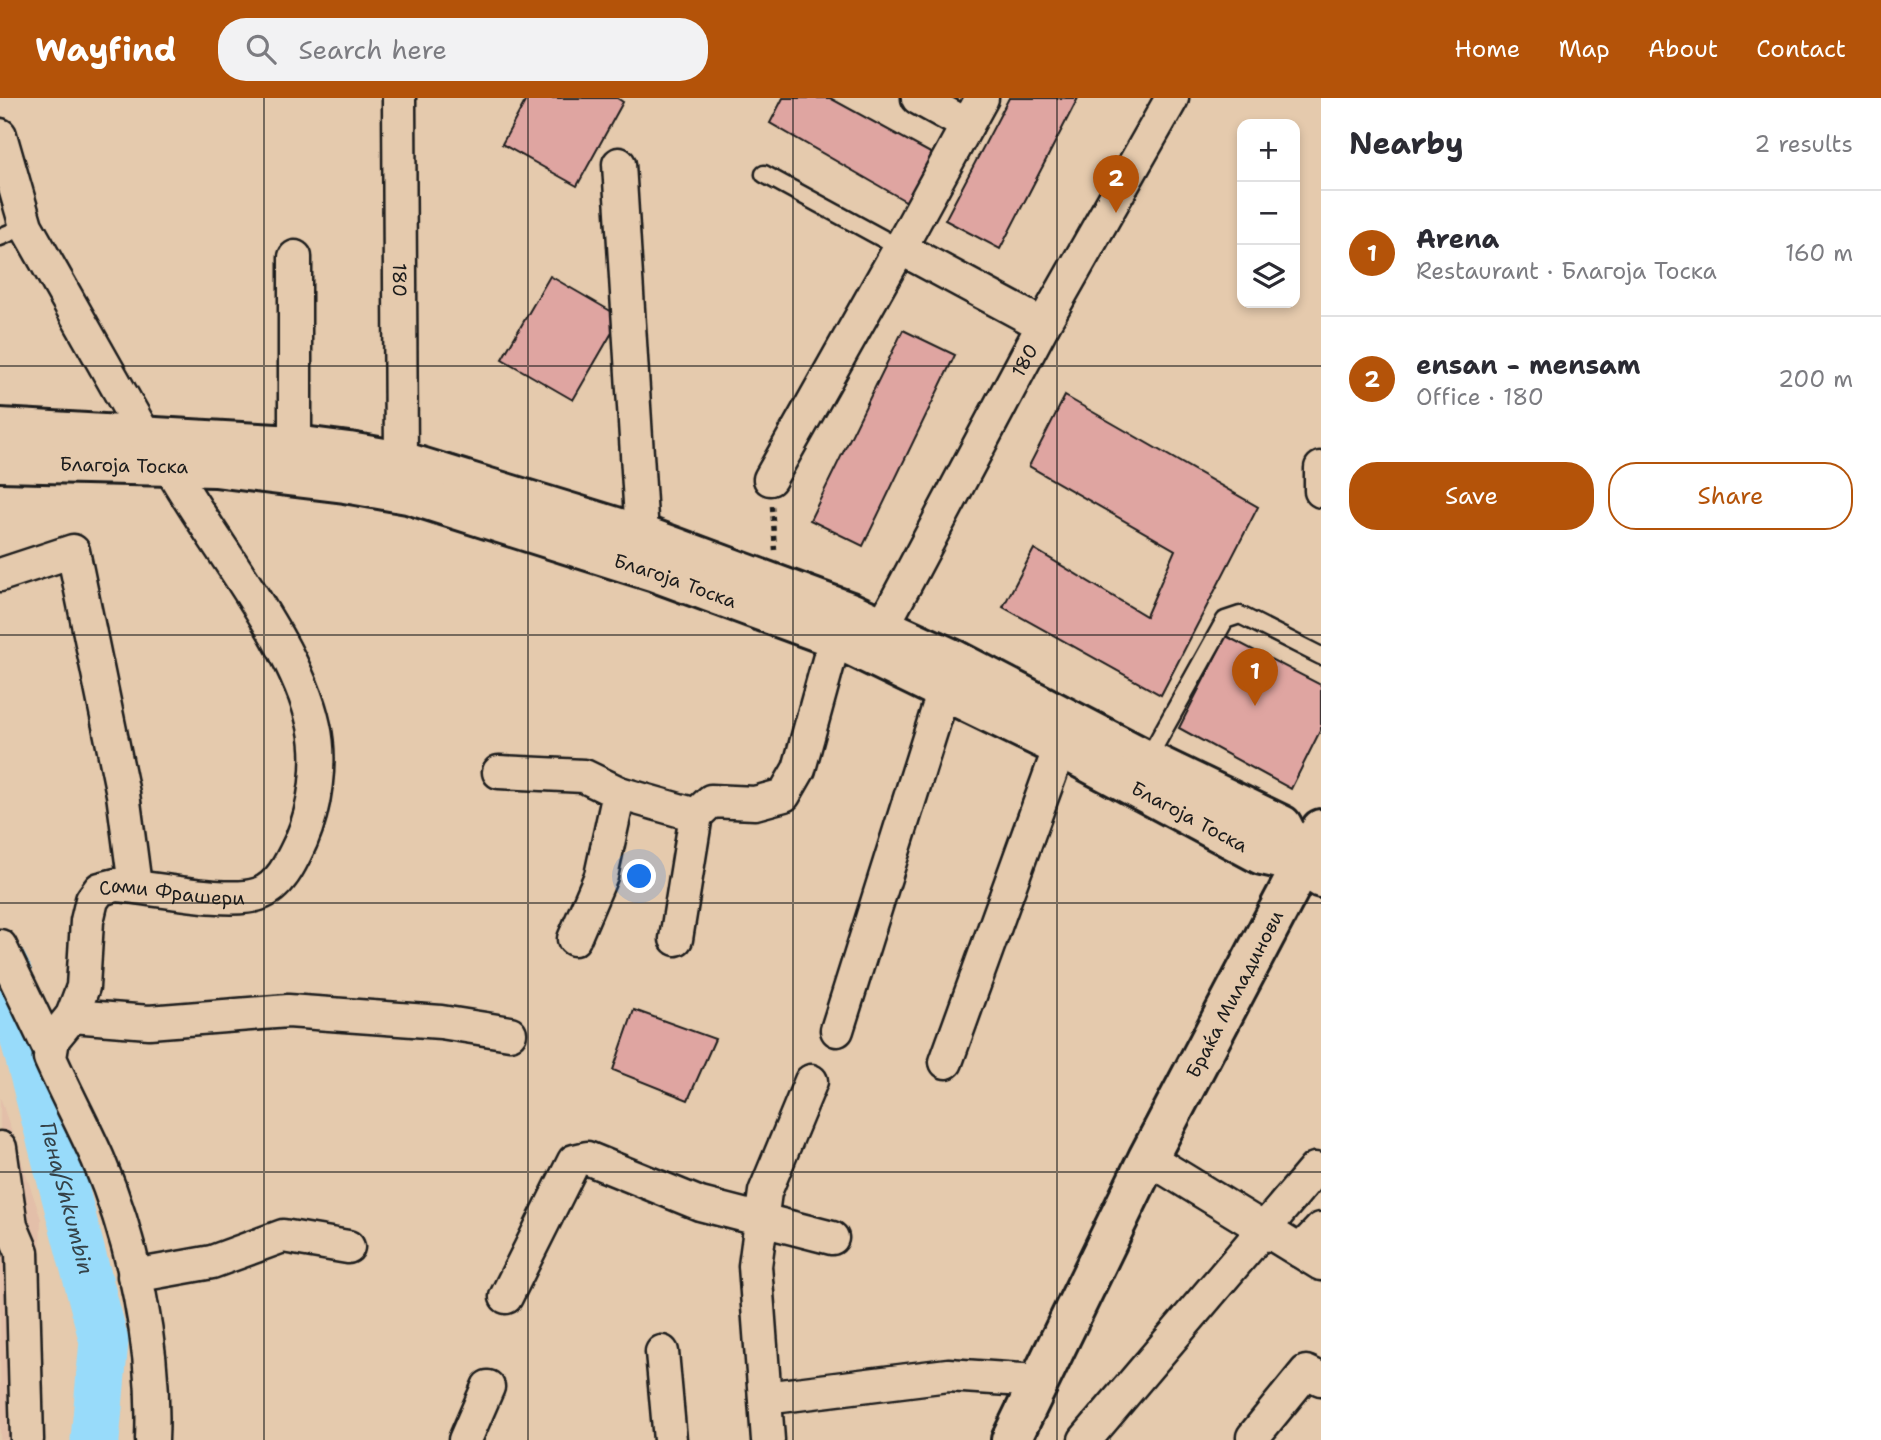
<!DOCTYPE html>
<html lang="en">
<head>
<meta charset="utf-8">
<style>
	body { margin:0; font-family:"Shantell Sans",sans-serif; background:#f2f2f3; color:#2b2b33 }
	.controls { position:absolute; right:21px; top:21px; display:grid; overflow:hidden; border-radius:14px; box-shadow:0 4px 10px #0003 }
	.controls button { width:63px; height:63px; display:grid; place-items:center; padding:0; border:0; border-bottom:2px solid #e1e1e2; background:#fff; color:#2b2b33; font:35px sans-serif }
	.you { position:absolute; left:640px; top:779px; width:24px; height:24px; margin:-18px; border:5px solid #fff; border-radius:50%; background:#1a73e8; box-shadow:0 0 0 10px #1a73e833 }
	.badge { display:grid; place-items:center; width:46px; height:46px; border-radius:50%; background:#b45309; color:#fff; font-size:23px; font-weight:700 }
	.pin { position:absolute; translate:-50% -58px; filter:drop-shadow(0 2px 4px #0008) }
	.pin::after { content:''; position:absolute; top:37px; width:24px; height:21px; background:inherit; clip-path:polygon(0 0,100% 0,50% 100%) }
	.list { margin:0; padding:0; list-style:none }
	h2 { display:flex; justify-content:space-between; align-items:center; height:91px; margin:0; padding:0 28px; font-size:30px }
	h2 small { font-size:23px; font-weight:400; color:#7c7c81 }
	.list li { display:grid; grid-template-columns:46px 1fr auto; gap:21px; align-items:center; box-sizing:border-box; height:126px; padding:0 28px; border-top:2px solid #e1e1e2 }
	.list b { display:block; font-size:26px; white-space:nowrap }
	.list p { margin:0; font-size:23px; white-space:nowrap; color:#7c7c81 }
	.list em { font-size:23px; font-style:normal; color:#7c7c81 }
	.actions { display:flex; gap:14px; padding:21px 28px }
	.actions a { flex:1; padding:16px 0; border:2px solid #b45309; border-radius:28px; text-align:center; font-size:24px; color:#b45309 }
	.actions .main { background:#b45309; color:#fff }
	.icon { flex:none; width:38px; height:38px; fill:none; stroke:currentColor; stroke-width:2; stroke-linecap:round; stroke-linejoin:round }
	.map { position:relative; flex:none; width:1321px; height:1342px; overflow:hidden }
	header { display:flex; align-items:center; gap:42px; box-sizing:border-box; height:98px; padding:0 35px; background:#b45309; color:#fff }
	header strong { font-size:33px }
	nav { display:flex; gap:38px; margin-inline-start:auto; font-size:24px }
	.search { width:490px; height:63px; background:#f2f2f3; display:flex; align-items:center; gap:18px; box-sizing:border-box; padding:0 24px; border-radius:28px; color:#7c7c81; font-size:26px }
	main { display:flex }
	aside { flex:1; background:#fff }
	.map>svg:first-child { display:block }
</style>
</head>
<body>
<header>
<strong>Wayfind</strong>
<div class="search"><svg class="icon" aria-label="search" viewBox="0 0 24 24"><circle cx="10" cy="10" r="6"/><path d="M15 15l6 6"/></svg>Search here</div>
<nav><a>Home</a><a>Map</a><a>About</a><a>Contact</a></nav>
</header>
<main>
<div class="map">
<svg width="1321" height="1342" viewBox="0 0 1321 1342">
	<rect width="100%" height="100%" fill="#e5caad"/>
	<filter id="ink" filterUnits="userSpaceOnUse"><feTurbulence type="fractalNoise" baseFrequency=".0143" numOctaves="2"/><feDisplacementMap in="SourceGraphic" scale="14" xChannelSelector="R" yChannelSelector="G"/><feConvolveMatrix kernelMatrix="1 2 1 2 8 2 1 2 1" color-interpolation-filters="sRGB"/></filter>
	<g filter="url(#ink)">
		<polygon fill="#e3bfa9" points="0,999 41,1121 36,1342 0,1342"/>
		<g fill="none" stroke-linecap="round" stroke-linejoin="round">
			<path stroke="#98dbfa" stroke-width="49" id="s1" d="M3,867L8,877L104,1243L95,1342"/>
		</g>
		<g fill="#dfa5a1" stroke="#1c1c1c" stroke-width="2">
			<polygon points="527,0 617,0 623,4 577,88 502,46"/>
			<polygon points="783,0 830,0 936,58 909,105 770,25"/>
			<polygon points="1009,0 1078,0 1000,151 945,122"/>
			<polygon points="550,178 621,219 573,302 502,261"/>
			<polygon points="903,232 955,257 863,448 810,422"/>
			<polygon points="1065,298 1258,409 1161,597 1003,509 1034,451 1146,518 1175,452 1029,368"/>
			<polygon points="1226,538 1321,587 1321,631 1291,691 1179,630"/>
			<polygon points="634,912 715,941 688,1002 613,972"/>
		</g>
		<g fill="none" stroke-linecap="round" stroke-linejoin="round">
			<defs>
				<g id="service">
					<polyline points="764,76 900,150"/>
					<polyline points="0,139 26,128"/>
					<polyline points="1147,662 1225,522 1240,517 1321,558"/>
				</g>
				<g id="minor">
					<path id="s2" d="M399,0L401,363"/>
					<polyline points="918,0 967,27"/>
					<polyline points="0,37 26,128 146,340"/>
					<polyline points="619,66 642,437"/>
					<polyline points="900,150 982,0"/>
					<polyline points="295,347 295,159"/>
					<polyline points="1321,370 1321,393"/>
					<polyline points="770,381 900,150 1043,227"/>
					<polyline points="0,477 73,453 123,696 135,788"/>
					<path id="s3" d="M883,528L1043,227L1172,0"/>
					<polyline points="499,674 584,678 619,695 696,717"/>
					<polyline points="574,841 601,778 619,695"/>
					<polyline points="676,841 696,717 711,703 755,705 784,697 799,671 835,540"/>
					<polyline points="0,848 49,950"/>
					<polyline points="72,918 149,924 288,913 441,924 510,935"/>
					<polyline points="837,932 944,592"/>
					<polyline points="946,964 1060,649"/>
					<polyline points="0,1050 11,1128 22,1154 27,1342"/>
					<polyline points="1148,1060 1321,1166"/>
					<polyline points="1300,1153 1321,1131"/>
					<polyline points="134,1178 212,1164 283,1138 348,1149"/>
					<polyline points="506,1199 574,1063 587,1060 700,1106 832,1140"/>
					<polyline points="662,1254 670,1342"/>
					<polyline points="765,1300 948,1277 1038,1283"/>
					<polyline points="1253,1339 1306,1274 1321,1281"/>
					<path id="s4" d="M152,1342C156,1250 134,1146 98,1061C83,1027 65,994 50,960L53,941L72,918L83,889L87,823L92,802L100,791L116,787C151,789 229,807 259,796C281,788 292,762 301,743C315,711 322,663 314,628C296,544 212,445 169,367"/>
					<polyline points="465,1342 488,1289"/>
					<polyline points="768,1342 755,1168 765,1094 811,983"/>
					<polyline points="1085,1342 1315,1071"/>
				</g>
				<g id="tertiary">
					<polyline points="0,330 295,347 349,354 401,363 642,437 850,514 955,562 1147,662 1282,727 1302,766"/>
					<path id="s5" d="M0,364L215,369L345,385L408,396L655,474L835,540L1060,649L1262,757L1302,766L1321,780"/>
					<path id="s6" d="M1011,1342L1148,1060L1321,731"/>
				</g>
			</defs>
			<use href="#service" stroke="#1c1c1c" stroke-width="21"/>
			<use href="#minor" stroke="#1c1c1c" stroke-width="37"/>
			<use href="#tertiary" stroke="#1c1c1c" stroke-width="44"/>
			<polyline stroke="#1c1c1c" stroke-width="4.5" stroke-dasharray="5 5" stroke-linecap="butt" points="772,408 775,452"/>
			<use href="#service" stroke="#e5caad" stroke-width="16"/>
			<use href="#minor" stroke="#e5caad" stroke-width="32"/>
			<use href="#tertiary" stroke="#e5caad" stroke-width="38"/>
		</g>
	</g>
	<path fill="none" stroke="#1c1c1c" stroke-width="2" stroke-opacity="0.55" d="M264,0V1342M528,0V1342M793,0V1342M1057,0V1342M0,268H1321M0,537H1321M0,805H1321M0,1074H1321"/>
	<g text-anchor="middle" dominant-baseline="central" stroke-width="7" stroke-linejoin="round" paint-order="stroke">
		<g font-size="19" fill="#1c1c1c" stroke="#e5caad">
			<text stroke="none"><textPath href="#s2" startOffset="182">180</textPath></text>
			<text stroke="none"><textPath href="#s3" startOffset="301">180</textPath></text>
			<text stroke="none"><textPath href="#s5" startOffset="124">Благоја Тоска</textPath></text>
			<text stroke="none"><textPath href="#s5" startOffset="691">Благоја Тоска</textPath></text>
			<text stroke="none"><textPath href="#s5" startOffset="1258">Благоја Тоска</textPath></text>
			<text stroke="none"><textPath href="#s4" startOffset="654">Сами Фрашери</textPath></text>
			<text stroke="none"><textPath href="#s6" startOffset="499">Браќа Миладинови</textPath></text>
		</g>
		<g font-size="21" font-style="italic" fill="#354248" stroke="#e5caad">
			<text stroke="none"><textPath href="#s1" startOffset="242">Пена/Shkumbin</textPath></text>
		</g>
	</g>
</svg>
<div class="controls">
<button>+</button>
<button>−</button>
<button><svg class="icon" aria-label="layers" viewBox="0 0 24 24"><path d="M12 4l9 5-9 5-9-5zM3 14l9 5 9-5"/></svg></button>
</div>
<div class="you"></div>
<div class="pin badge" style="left:1255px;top:608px">1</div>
<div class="pin badge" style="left:1116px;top:115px">2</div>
</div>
<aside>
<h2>Nearby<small>2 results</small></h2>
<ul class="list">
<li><span class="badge">1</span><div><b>Arena</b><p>Restaurant · Благоја Тоска</p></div><em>160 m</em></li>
<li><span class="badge">2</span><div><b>ensan - mensam</b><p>Office · 180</p></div><em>200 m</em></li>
</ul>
<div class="actions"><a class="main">Save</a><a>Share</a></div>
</aside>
</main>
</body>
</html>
